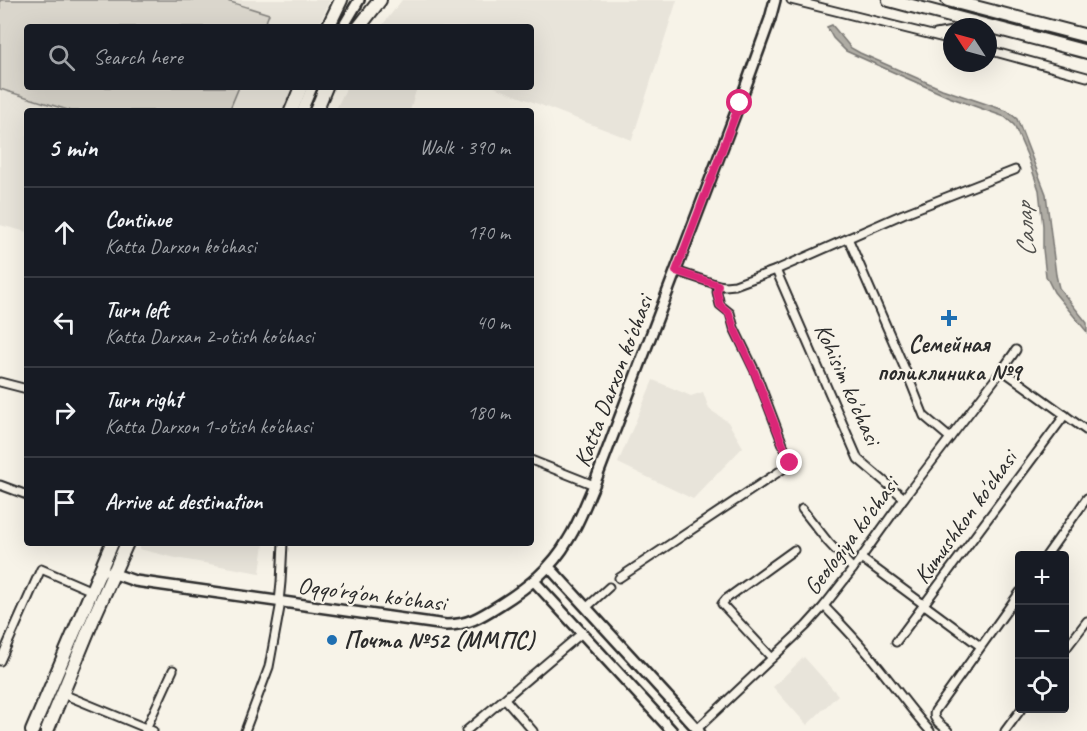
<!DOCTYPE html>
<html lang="en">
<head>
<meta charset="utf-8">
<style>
	body { margin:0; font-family:Caveat,sans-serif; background:#20242c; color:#f1f3f6 }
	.controls { position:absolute; right:18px; bottom:18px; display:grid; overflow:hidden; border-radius:6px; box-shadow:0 6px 24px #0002 }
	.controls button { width:54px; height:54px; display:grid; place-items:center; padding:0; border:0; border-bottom:2px solid #363941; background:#171b24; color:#f1f3f6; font:30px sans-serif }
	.compass { position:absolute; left:943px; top:18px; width:54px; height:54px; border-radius:50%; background:#171b24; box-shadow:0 6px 24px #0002; rotate:306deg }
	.stop { position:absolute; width:18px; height:18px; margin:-14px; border:4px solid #db2777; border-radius:50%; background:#fff }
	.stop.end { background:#db2777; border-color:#fff; box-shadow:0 2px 6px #0008 }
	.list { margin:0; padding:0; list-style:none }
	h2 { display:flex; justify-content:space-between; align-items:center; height:78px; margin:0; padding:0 24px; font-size:26px }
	h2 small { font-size:20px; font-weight:400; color:#9ea1a6 }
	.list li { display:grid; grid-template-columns:39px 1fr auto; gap:18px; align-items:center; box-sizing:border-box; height:90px; padding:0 24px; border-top:2px solid #363941 }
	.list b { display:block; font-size:22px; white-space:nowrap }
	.list p { margin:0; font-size:20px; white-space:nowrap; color:#9ea1a6 }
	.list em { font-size:20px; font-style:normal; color:#9ea1a6 }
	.icon { flex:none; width:33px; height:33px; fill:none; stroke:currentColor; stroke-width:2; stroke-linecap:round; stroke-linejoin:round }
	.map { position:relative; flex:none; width:1087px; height:731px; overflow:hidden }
	.search { position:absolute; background:#171b24; box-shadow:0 6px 24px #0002; left:24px; top:24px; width:510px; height:66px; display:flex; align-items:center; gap:15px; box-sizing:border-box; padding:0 21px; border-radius:6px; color:#9ea1a6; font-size:22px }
	.panel { position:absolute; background:#171b24; box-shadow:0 6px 24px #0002; left:24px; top:108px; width:510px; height:438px; border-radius:6px }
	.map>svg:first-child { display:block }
</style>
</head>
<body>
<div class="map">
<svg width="1087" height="731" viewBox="0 0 1087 731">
	<rect width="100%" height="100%" fill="#f7f3e8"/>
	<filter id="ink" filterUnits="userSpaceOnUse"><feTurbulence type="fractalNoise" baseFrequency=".0167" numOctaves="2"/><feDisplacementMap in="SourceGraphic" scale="12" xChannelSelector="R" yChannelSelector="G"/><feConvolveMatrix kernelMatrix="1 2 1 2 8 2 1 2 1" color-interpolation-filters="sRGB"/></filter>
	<g filter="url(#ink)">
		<g fill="#e8e4da">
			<polygon points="0,0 330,0 318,27 27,27 27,87 293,87 283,111 27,111 27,232 0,225"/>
			<polygon points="402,0 677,0 632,140 494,87 531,87 531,27 381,27"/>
			<polygon points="347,87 417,87 410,111 335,111"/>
			<polygon points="653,380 691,396 703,392 709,409 728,422 743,447 693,499 618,463"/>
			<polygon points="142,543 264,543 260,573 176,558 139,549"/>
			<polygon points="804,657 838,695 807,725 773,687"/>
		</g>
		<polygon fill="#dad6cc" stroke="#82807c" stroke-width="1.5" points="0,0 224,0 269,14 264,27 27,27 27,87 239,87 229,111 71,111 0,89"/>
		<polygon fill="#afaca4" stroke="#7a7874" stroke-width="1.5" points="832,25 851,48 860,53 942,89 1007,111 1017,119 1046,194 1056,275 1059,288 1087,323 1087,332 1054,292 1046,276 1043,249 1043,226 1039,190 1027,155 1014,125 1005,117 949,97 846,51 833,38 827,27"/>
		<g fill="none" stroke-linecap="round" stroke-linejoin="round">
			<defs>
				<g id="street">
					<polyline points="791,0 952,40"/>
					<polyline points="936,34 952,31"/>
					<polyline points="988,50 1087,77"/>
					<polyline points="848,238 908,376 924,416 950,438"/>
					<polyline points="776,270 858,459 904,498"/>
					<polyline points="676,271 718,285 725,286 735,285 776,270 903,214 1015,170"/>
					<polyline points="1002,370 1087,431"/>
					<polyline points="0,382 27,389"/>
					<polyline points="531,460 594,485"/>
					<polyline points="0,485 27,495"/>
					<polyline points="802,509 828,542 853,569"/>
					<polyline points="1046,556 1087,498"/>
					<polyline points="861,558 980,646"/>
					<polyline points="619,578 786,467 790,463 755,371 734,328 730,313 720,305 717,292 718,285"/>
					<polyline points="279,602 281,582 283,543"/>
					<path d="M824,606C842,625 861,644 877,665C895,687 911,710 930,731"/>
					<polyline points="586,608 609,587"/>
					<polyline points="896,642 1065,415"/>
					<polyline points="1064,651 1087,621"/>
					<polyline points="772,658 722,604 726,599 794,550"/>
					<polyline points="0,661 41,569 92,591"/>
					<polyline points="63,694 153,731"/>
					<polyline points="505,699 533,731"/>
					<polyline points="697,729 806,626 824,606 853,569 904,498 1002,370 1016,350"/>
					<polyline points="145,731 173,670"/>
					<polyline points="245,731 269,667 281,602"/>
					<polyline points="466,731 582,633"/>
					<path d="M948,731C942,725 931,720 935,711L1020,592"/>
					<polyline points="1005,731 1022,708"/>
				</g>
				<g id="secondary">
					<polyline points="343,27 359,0"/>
					<polyline points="302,111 312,87"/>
					<polyline points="549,567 699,731"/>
					<path d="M109,572L135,581L446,625C469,625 482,616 501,604C528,587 552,568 568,540C579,523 586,503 594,485L744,91L770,19L775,0"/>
					<polyline points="534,581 672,731"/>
				</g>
				<g id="highway">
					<polyline points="889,0 1087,52"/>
					<polyline points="948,0 1087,36"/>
					<polyline points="328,27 341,0"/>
					<polyline points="359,27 380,0"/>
					<polyline points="291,111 301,87"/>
					<polyline points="316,111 326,87"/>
					<polyline points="32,731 112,543"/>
					<polyline points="47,731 94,617 127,543"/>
				</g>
			</defs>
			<use href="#street" stroke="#2b2b2b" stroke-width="11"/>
			<use href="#secondary" stroke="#2b2b2b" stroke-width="14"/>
			<use href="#highway" stroke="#2b2b2b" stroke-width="16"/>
			<use href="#street" stroke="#f7f3e8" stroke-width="7"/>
			<use href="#secondary" stroke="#f7f3e8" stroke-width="9"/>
			<use href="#highway" stroke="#f7f3e8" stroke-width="12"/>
		</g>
	</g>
	<g fill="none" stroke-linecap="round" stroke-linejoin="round" filter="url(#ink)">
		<polyline stroke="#db2777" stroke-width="8" points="740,103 676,271 718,285 717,292 720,305 729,313 734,328 754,371 790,463"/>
	</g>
	<g fill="#1f6fb2" stroke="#f7f3e8" stroke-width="2">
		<path d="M946 309h6v6h6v6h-6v6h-6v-6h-6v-6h6z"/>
		<circle cx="332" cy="640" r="6"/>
	</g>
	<g text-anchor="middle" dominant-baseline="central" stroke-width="4.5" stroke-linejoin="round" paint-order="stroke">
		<g font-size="24" font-weight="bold" fill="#2b2b2b" stroke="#f7f3e8">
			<text x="949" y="344">Семейная<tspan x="949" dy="28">поликлиника №9</tspan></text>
			<text x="344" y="640" text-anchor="start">Почта №52 (ММПС)</text>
		</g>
		<g font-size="24" fill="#2b2b2b" stroke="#f7f3e8">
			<text transform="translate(613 381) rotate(-69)">Katta Darxon ko'chasi</text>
			<text transform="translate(848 384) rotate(66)">Kohisim ko'chasi</text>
			<text transform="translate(965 517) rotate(-54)">Kumushkon ko'chasi</text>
			<text transform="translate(851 536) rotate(-53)">Geologiya ko'chasi</text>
			<text transform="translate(372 594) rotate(7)">Oqqo'rg'on ko'chasi</text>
		</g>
		<g font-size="26" font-style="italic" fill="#53524f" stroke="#f7f3e8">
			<text transform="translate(1025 230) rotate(-94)">Салар</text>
		</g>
	</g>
</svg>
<div class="controls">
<button>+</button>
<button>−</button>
<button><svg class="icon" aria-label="locate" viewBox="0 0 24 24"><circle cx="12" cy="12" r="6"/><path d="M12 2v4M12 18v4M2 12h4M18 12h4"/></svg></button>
</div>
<svg class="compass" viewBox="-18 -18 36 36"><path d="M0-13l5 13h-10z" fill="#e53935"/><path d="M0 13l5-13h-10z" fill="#9ea1a6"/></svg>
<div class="stop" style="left:740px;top:103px"></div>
<div class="stop end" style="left:790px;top:463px"></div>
<div class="search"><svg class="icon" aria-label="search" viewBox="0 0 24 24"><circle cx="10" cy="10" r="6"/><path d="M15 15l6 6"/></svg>Search here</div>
<section class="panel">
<h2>5 min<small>Walk · 390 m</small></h2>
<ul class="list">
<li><svg class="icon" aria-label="ahead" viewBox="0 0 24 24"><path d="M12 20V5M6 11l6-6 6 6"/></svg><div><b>Continue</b><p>Katta Darxon ko'chasi</p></div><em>170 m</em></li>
<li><svg class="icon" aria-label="left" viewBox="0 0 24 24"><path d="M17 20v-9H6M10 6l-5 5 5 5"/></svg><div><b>Turn left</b><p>Katta Darxan 2-o'tish ko'chasi</p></div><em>40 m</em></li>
<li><svg class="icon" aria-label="right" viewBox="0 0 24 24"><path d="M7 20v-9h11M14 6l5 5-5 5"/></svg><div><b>Turn right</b><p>Katta Darxon 1-o'tish ko'chasi</p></div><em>180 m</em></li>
<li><svg class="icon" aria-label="arrive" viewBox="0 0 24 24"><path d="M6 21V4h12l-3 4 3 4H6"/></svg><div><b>Arrive at destination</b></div></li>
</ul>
</section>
</div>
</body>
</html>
